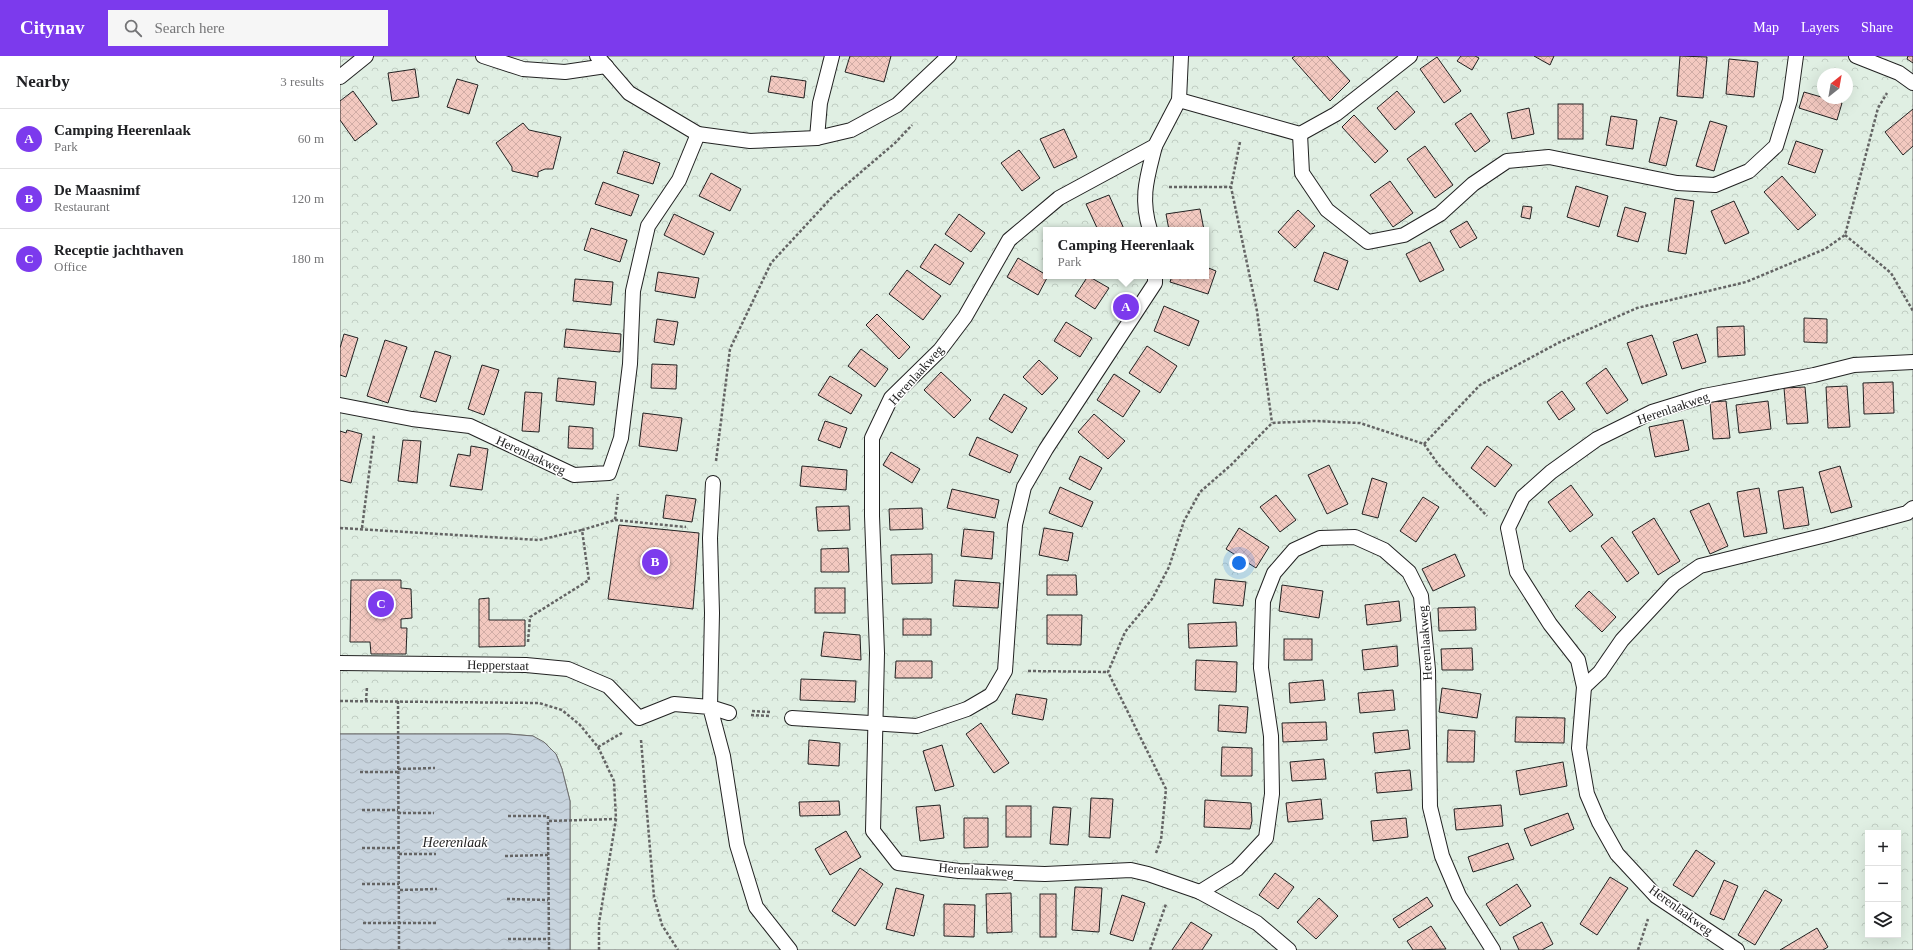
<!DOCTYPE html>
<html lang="en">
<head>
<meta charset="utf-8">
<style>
	body { margin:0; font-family:"Times New Roman",serif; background:#f6f6f6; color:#202124 }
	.controls { position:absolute; right:12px; bottom:12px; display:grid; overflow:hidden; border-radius:0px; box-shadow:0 4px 16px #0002 }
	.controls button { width:36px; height:36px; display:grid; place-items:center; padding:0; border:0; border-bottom:1px solid #e0e0e0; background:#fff; color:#202124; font:20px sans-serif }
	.compass { position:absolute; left:1477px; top:12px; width:36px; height:36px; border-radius:50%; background:#fff; box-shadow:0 4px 16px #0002; rotate:31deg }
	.you { position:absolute; left:899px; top:507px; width:14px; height:14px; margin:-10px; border:3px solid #fff; border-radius:50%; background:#1a73e8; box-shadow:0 0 0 6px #1a73e833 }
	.badge { display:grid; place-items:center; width:26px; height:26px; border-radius:50%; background:#7c3aed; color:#fff; font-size:13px; font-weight:700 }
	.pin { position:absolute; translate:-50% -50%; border:2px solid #fff; box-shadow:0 1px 4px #0006 }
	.popup { position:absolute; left:703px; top:171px; width:166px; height:52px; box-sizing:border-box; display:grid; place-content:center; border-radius:0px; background:#fff; filter:drop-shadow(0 1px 3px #0005); font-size:13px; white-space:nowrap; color:#757577 }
	.popup b { font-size:15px; color:#202124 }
	.popup::after { content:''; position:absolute; left:50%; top:100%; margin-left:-8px; border:8px solid transparent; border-top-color:#fff }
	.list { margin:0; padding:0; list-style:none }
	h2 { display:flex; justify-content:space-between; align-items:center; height:52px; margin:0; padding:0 16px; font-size:17px }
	h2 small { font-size:13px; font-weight:400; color:#757577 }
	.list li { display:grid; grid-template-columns:26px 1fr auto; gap:12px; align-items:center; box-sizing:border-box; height:60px; padding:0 16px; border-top:1px solid #e0e0e0 }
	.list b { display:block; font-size:15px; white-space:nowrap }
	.list p { margin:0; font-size:13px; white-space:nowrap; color:#757577 }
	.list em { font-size:13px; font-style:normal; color:#757577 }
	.icon { flex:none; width:22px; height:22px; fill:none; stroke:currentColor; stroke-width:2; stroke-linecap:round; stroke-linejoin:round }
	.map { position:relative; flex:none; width:1573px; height:894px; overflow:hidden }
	header { display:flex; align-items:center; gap:24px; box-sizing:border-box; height:56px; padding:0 20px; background:#7c3aed; color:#fff }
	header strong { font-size:19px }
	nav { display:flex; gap:22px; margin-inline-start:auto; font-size:14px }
	.search { width:280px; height:36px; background:#f6f6f6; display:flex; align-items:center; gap:10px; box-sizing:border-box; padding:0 14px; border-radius:0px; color:#757577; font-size:15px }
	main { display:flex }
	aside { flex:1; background:#fff }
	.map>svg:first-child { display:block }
</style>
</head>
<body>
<header>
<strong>Citynav</strong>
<div class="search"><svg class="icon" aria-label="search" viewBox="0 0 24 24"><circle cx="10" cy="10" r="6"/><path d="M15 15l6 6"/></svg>Search here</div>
<nav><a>Map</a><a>Layers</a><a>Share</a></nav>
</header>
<main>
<aside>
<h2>Nearby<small>3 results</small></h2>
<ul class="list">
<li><span class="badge">A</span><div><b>Camping Heerenlaak</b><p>Park</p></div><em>60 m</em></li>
<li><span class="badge">B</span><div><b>De Maasnimf</b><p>Restaurant</p></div><em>120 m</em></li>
<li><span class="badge">C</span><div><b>Receptie jachthaven</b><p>Office</p></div><em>180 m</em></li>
</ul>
</aside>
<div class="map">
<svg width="1573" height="894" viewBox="0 0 1573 894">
	<defs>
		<pattern id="park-crowns" width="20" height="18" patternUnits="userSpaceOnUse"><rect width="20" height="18" fill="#e0efe3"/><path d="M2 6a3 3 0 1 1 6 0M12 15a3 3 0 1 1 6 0" fill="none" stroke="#c0cdc2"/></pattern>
		<pattern id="water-waves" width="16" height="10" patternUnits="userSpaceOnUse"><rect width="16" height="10" fill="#c7d3dd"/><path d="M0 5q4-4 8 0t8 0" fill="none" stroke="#abb5bd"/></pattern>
		<pattern id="building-cross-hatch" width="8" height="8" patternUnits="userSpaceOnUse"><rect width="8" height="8" fill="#f3c9c0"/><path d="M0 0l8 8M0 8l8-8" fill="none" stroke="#d0aca5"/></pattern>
	</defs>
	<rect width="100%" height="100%" fill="#fff"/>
	<path fill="url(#park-crowns)" stroke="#6f6f6f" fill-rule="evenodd" d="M0,0H1573V894H230V745L222,713L216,698L193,680L168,678H0ZM1483,18H1507V42H1483ZM706,174H866V220H706ZM1528,777H1558V879H1528Z"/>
	<polygon fill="url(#water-waves)" stroke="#6f6f6f" points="0,678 168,678 193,680 204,686 216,698 222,713 230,745 230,894 0,894"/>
	<g fill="url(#building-cross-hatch)" stroke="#222">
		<polygon points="510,0 551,0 544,26 505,16"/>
		<polygon points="955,0 987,0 1010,25 990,45 952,2"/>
		<polygon points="1121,0 1135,0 1139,2 1132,14 1117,5"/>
		<polygon points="1194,0 1214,0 1210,9"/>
		<polygon points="1340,0 1367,1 1363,42 1337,40"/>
		<polygon points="1568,0 1573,0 1573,7 1567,3"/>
		<polygon points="1097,1 1121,35 1104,47 1080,13"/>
		<polygon points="1389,3 1418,6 1414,41 1386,38"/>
		<polygon points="75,13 79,41 52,45 48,17"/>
		<polygon points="431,20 466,25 464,42 428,36"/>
		<polygon points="117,23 138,29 129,58 107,51"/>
		<polygon points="13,35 37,68 15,85 0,64 0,45"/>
		<polygon points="1057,35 1075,56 1055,74 1037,52"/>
		<polygon points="1464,36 1502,47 1497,64 1459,52"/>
		<rect x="1218" y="48" width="25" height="35"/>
		<polygon points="1189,52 1194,78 1172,83 1167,57"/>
		<polygon points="1573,53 1573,90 1563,99 1545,76"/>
		<polygon points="1131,57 1150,85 1135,96 1115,68"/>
		<polygon points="1014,59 1048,95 1035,107 1002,71"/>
		<polygon points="1271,60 1297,64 1293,93 1266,89"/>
		<polygon points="1320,61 1337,65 1326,110 1309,106"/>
		<polygon points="1370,65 1387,70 1374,115 1356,110"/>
		<polygon points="183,67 189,74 221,81 213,113 205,113 198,116 198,121 172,115 172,111 156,87"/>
		<polygon points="724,73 737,101 714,112 700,83"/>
		<polygon points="1456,85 1483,94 1475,117 1448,108"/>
		<polygon points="1085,90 1113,129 1095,142 1067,103"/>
		<polygon points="679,94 700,122 682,135 661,107"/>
		<polygon points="284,95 320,107 313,128 277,117"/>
		<polygon points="371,117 401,133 390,155 359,140"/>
		<polygon points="1442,120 1476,159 1458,174 1424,136"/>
		<polygon points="1050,125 1073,157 1053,171 1030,139"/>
		<polygon points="263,126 299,139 291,160 255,148"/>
		<polygon points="1236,130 1268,140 1259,171 1227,161"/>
		<polygon points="769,139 784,173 782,174 758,174 746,148"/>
		<polygon points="1335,142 1354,145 1346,198 1328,195"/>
		<polygon points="1394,145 1409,177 1385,188 1371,155"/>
		<polygon points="1183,150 1192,151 1190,163 1181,161"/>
		<polygon points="1285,151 1306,157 1298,186 1277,180"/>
		<polygon points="860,153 864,174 829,174 826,158"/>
		<polygon points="958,154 975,170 955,192 938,176"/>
		<polygon points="334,158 374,177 364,199 324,179"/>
		<polygon points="619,158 645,177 631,196 605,178"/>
		<polygon points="1127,165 1137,182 1120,192 1110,175"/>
		<polygon points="251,172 287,184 280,206 244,194"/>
		<polygon points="1090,186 1104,214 1080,226 1066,198"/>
		<polygon points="595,188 624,207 610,229 580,211"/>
		<polygon points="984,196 1008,205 998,234 974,225"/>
		<polygon points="678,202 708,220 698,239 667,221"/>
		<polygon points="866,211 876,215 868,238 830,226 832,220 866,220"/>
		<polygon points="567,214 601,240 583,264 549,238"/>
		<polygon points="318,216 359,222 355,242 315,235"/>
		<polygon points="748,220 769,232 755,253 735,240"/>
		<polygon points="235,223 273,226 271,249 233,245"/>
		<polygon points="824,250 859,265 849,290 814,275"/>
		<polygon points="537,258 570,291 559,303 526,269"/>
		<polygon points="1464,262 1487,263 1487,287 1464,286"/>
		<polygon points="317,263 338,266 334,289 314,286"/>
		<polygon points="726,266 752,282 740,301 714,285"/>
		<polygon points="1404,270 1405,299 1378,301 1377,271"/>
		<polygon points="226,273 281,278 280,296 224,291"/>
		<polygon points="4,278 18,282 6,321 0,319 0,292"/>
		<polygon points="1357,278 1366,306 1342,313 1333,286"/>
		<polygon points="1312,279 1327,319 1302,328 1287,287"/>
		<polygon points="45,284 67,291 48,347 27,340"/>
		<polygon points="807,290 837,310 820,337 789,317"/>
		<polygon points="521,293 548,313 535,331 508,310"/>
		<polygon points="95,295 111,300 96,346 80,341"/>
		<polygon points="699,304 718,322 702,339 683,321"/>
		<polygon points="312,308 337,309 336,333 311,332"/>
		<polygon points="142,309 159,314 144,359 128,353"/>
		<polygon points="1266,312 1288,344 1267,358 1246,327"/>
		<polygon points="601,316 631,344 614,362 584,334"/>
		<polygon points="774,318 800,335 783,361 757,344"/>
		<polygon points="490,320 522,339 511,358 478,339"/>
		<polygon points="218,322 256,326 254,349 216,345"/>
		<polygon points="1553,326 1554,357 1524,358 1523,327"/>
		<polygon points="1507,330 1510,371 1488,372 1486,331"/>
		<polygon points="1465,331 1468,367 1447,368 1444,332"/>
		<polygon points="1222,335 1235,353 1219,364 1207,346"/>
		<polygon points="185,336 202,337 199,376 182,375"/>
		<polygon points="664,338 687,352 672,377 649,363"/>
		<polygon points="1386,345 1390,382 1373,383 1370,346"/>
		<polygon points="1428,345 1431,373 1399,377 1396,349"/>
		<polygon points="303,357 342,362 337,395 299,390"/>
		<polygon points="754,358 785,385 768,403 738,376"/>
		<polygon points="1343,364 1349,394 1315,401 1309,371"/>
		<polygon points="485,365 507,372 500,392 478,384"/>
		<polygon points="229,370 253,372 253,393 228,392"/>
		<polygon points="7,374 22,378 11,427 0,424 0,375 6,377"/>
		<polygon points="637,381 678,399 670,417 629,399"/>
		<polygon points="63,384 81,385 77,427 58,425"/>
		<polygon points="131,390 148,393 142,434 110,430 118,398 130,400"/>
		<polygon points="1147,390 1172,409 1155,431 1131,412"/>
		<polygon points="551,396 580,413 572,427 543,409"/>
		<polygon points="740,400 762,412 750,434 729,423"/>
		<polygon points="989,409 1008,448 987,458 968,419"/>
		<polygon points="462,410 507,414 506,434 460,430"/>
		<polygon points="1500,410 1512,451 1491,457 1479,416"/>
		<polygon points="1032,422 1047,427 1038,462 1022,458"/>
		<polygon points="1231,429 1253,459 1230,476 1208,446"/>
		<polygon points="720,431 753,446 742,471 709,457"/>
		<polygon points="1463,431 1469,469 1444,473 1438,435"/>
		<polygon points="1419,432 1427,477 1404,481 1397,436"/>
		<polygon points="612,433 659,444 655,462 607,452"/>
		<polygon points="326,439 356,443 352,466 323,462"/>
		<polygon points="936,439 956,464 940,476 920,451"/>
		<polygon points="1083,441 1099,451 1076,486 1060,475"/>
		<polygon points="1369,447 1388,490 1370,498 1350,455"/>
		<polygon points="509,450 510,474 478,475 476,451"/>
		<polygon points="582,452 583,473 550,474 549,453"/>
		<polygon points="1314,462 1340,505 1318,519 1292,476"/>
		<polygon points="279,469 359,477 353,553 268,543"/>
		<polygon points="704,472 733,477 728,505 699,499"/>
		<polygon points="899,472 929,491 916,512 886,493"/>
		<polygon points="624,473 654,476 652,503 621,500"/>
		<polygon points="1272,481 1299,517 1287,526 1261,490"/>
		<polygon points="508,492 509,516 481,516 481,493"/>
		<polygon points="592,498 592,527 552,528 551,499"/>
		<polygon points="1115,498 1125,520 1093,535 1082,513"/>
		<polygon points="707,519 736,519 737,539 707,539"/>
		<polygon points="875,523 906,526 903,550 873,547"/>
		<polygon points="11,524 61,524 61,532 71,533 72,562 61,563 61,572 67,572 66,598 31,598 30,586 10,586"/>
		<polygon points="615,524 660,527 658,552 613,550"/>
		<polygon points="942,529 983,535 979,562 939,555"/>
		<rect x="475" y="532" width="30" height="25"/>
		<polygon points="1249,535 1276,561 1262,576 1235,550"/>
		<polygon points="149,542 149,564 185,564 185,590 139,591 139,543"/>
		<polygon points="1059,545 1061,565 1027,569 1025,549"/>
		<polygon points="1135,551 1136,574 1099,575 1098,552"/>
		<polygon points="707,559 742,559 741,589 707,588"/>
		<rect x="563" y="563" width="28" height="16"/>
		<polygon points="896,566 897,590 849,592 848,568"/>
		<polygon points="484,576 520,579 521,604 481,600"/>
		<rect x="944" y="583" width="28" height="21"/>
		<polygon points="1057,590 1058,610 1024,614 1022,594"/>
		<polygon points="1132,592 1133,614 1102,614 1101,593"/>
		<polygon points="856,604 897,606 896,636 855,634"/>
		<polygon points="556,605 592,605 592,622 555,622"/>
		<polygon points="461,623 516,625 515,646 460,644"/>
		<polygon points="983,624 985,644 950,647 949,627"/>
		<polygon points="1102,632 1141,638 1137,662 1099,656"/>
		<polygon points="1053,634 1055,654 1020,657 1018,637"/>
		<polygon points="676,638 707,643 703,664 672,658"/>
		<polygon points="879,649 908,651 906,677 878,675"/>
		<polygon points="1176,661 1225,662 1224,687 1175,686"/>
		<polygon points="986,666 987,684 943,686 942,667"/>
		<polygon points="641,667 669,707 654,717 626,678"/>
		<polygon points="1068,674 1070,693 1035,697 1033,677"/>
		<polygon points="1108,674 1135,675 1134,706 1107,706"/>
		<polygon points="469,684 500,687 499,710 468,708"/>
		<polygon points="602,689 614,730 595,735 583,695"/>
		<polygon points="882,691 912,692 912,720 881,720"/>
		<polygon points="984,703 986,723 952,725 950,706"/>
		<polygon points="1223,706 1227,730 1180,739 1176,715"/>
		<polygon points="1070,714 1072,734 1037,737 1035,717"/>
		<polygon points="751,742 773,743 770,782 749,781"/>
		<polygon points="981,743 983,763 948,766 946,747"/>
		<polygon points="865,744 911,747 912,765 910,773 864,771"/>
		<polygon points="499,745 500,759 460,760 459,746"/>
		<polygon points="600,749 604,782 580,785 576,751"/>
		<polygon points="1161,749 1163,770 1116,774 1114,753"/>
		<rect x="666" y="750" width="25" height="31"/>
		<polygon points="713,751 731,752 728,789 710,788"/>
		<polygon points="1228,757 1234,773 1191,790 1184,773"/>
		<polygon points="624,762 648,762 648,791 624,792"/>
		<polygon points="1066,762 1068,781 1033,785 1031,765"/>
		<polygon points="506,775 521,801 490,819 475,793"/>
		<polygon points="1168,787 1174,803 1133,816 1128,801"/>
		<polygon points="1356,794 1375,807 1353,841 1333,829"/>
		<polygon points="520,812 543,828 515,870 492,855"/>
		<polygon points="935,817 954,831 938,853 919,839"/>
		<polygon points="1270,821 1288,832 1257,879 1240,868"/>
		<polygon points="1384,824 1398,830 1384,864 1370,858"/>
		<polygon points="1177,828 1191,850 1160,870 1146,848"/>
		<polygon points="735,831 762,832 759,876 732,874"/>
		<polygon points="556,832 584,839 574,880 546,873"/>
		<polygon points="1425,834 1442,844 1415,889 1398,879"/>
		<polygon points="671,837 672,876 647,877 646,838"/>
		<rect x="700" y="838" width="16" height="43"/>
		<polygon points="782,839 805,847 793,885 770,878"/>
		<polygon points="1087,841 1093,850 1059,872 1053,863"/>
		<polygon points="979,842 998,860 976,883 957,866"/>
		<polygon points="604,848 635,849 634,881 604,880"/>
		<polygon points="851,866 872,879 862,894 832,894"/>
		<polygon points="1202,866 1213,888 1202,894 1179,894 1173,881"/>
		<polygon points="1091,870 1106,893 1073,894 1067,885"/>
		<polygon points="1477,872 1488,891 1483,894 1440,894"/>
	</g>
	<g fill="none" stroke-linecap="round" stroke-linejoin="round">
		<defs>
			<g id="lane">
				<polyline points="143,0 183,13 225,16 266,10"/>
				<polyline points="257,0 289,37 358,78 410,85 477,82 511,74 557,49 609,0"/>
				<polyline points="841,0 839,44 815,90 719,142 669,184 625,261 600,294 551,342 532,382 532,460 537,597 533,775 558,807 619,815 705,818 791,814 808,818 860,836 917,867 949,894"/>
				<polyline points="1516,0 1559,17 1573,27"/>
				<polyline points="0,21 26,0"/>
				<polyline points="839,44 960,78 996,58 1070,0"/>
				<polyline points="960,78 962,117 987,154 1028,186 1064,179 1100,158 1133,128 1167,105 1209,101 1337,127 1375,129 1409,115 1436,90 1450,44 1456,0"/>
				<polyline points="477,82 480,47 492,0"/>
				<path d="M810,174C800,141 807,122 815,90"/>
				<polyline points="0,349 72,363 130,370 234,419 269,417 281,382 290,308 293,235 308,170 339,124 358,78"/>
				<polyline points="373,427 370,482 372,557 370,651 389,657"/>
				<polyline points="0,607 186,609 228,613 268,630 299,662 334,648 370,651 383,700 397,789 416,851 450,894"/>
				<polyline points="1244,631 1260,616 1282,584 1334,528 1360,510 1486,479 1567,457 1573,452"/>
				<polyline points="452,662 577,670 627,653 651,639 665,615 675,469 684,431 706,393 815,227 815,220"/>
				<polyline points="860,836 897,813 926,782 932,738 931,680 921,612 923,545 934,517 954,494 980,482 1015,481 1044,494 1069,516 1081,540 1088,614 1090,751 1102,800 1119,840 1153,894"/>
				<polyline points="1397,894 1316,840 1277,798 1259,766 1247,738 1239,692 1244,631 1238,604 1210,568 1177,516 1168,472 1183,441 1211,416 1257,383 1312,356 1364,340 1474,319 1514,309 1573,306"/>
			</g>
		</defs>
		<use href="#lane" stroke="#222" stroke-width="16"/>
		<g stroke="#646464" stroke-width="2.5" stroke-dasharray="3 2" stroke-linecap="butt">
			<polyline points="900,86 891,131 917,255 932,367"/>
			<polyline points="829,131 891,131"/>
			<polyline points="1505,179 1551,217 1573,255"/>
			<polyline points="1084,388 1140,329 1218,287 1297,252 1406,226 1485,193 1505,179 1538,52 1547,37"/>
			<polyline points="376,405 390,293 431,207 493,140 555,87 572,69"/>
			<polyline points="275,464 346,471"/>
			<polyline points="0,472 199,484 242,474"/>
			<polyline points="22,472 34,379"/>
			<polyline points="188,586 190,561 249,524 242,474 275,464 278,438"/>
			<polyline points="688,615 768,616"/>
			<polyline points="0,645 199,647 222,654 240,669 258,691 274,725 276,763 259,867 259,894"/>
			<polyline points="26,645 27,631"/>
			<polyline points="58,645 59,894"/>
			<polyline points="412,655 431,656"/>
			<polyline points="411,659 430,660"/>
			<polyline points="301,684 314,841 322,869 338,894"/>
			<polyline points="258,691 282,677"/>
			<polyline points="58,713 95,712"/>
			<polyline points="20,716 58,716"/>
			<polyline points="22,754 58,754"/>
			<polyline points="58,757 94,757"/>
			<polyline points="168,760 208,760 208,765"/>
			<polyline points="22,792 58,792"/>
			<polyline points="816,797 821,784 826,733 768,616 785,576 812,543 829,511 844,465 860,436 891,409 932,367 975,365 1020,367 1084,388 1098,408 1147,460"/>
			<polyline points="59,798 96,798"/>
			<polyline points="165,800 208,799"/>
			<polyline points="22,828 59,828"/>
			<polyline points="60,834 97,833"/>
			<polyline points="167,843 208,844"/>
			<polyline points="23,867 97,867"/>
			<polyline points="168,883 209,883"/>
			<polyline points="209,894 208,765 276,763"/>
			<polyline points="810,894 826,848"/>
			<polyline points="1298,894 1308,863"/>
		</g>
		<use href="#lane" stroke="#fff" stroke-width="14"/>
	</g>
	<g text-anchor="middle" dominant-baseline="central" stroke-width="3" stroke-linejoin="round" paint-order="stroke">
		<g font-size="13" fill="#222" stroke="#fff">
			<text transform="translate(576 319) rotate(-48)">Herenlaakweg</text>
			<text transform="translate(1333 352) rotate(-19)">Herenlaakweg</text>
			<text transform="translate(191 399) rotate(25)">Herenlaakweg</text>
			<text transform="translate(1085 587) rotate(-94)">Herenlaakweg</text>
			<text transform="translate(158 609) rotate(1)">Hepperstaat</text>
			<text transform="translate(636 814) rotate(4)">Herenlaakweg</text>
			<text transform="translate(1341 854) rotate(36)">Herenlaakweg</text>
		</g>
		<g font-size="14" font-style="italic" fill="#222" stroke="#fff">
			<text x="115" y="786">Heerenlaak</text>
		</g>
	</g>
</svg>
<div class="controls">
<button>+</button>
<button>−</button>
<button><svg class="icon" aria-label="layers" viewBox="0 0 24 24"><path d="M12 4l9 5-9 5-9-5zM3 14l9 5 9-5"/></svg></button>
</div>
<svg class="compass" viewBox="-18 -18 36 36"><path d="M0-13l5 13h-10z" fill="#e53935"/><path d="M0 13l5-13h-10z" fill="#757577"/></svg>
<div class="you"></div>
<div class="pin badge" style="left:786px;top:251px">A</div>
<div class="popup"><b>Camping Heerenlaak</b>Park</div>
<div class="pin badge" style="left:315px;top:506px">B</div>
<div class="pin badge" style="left:41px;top:548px">C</div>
</div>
</main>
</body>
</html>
